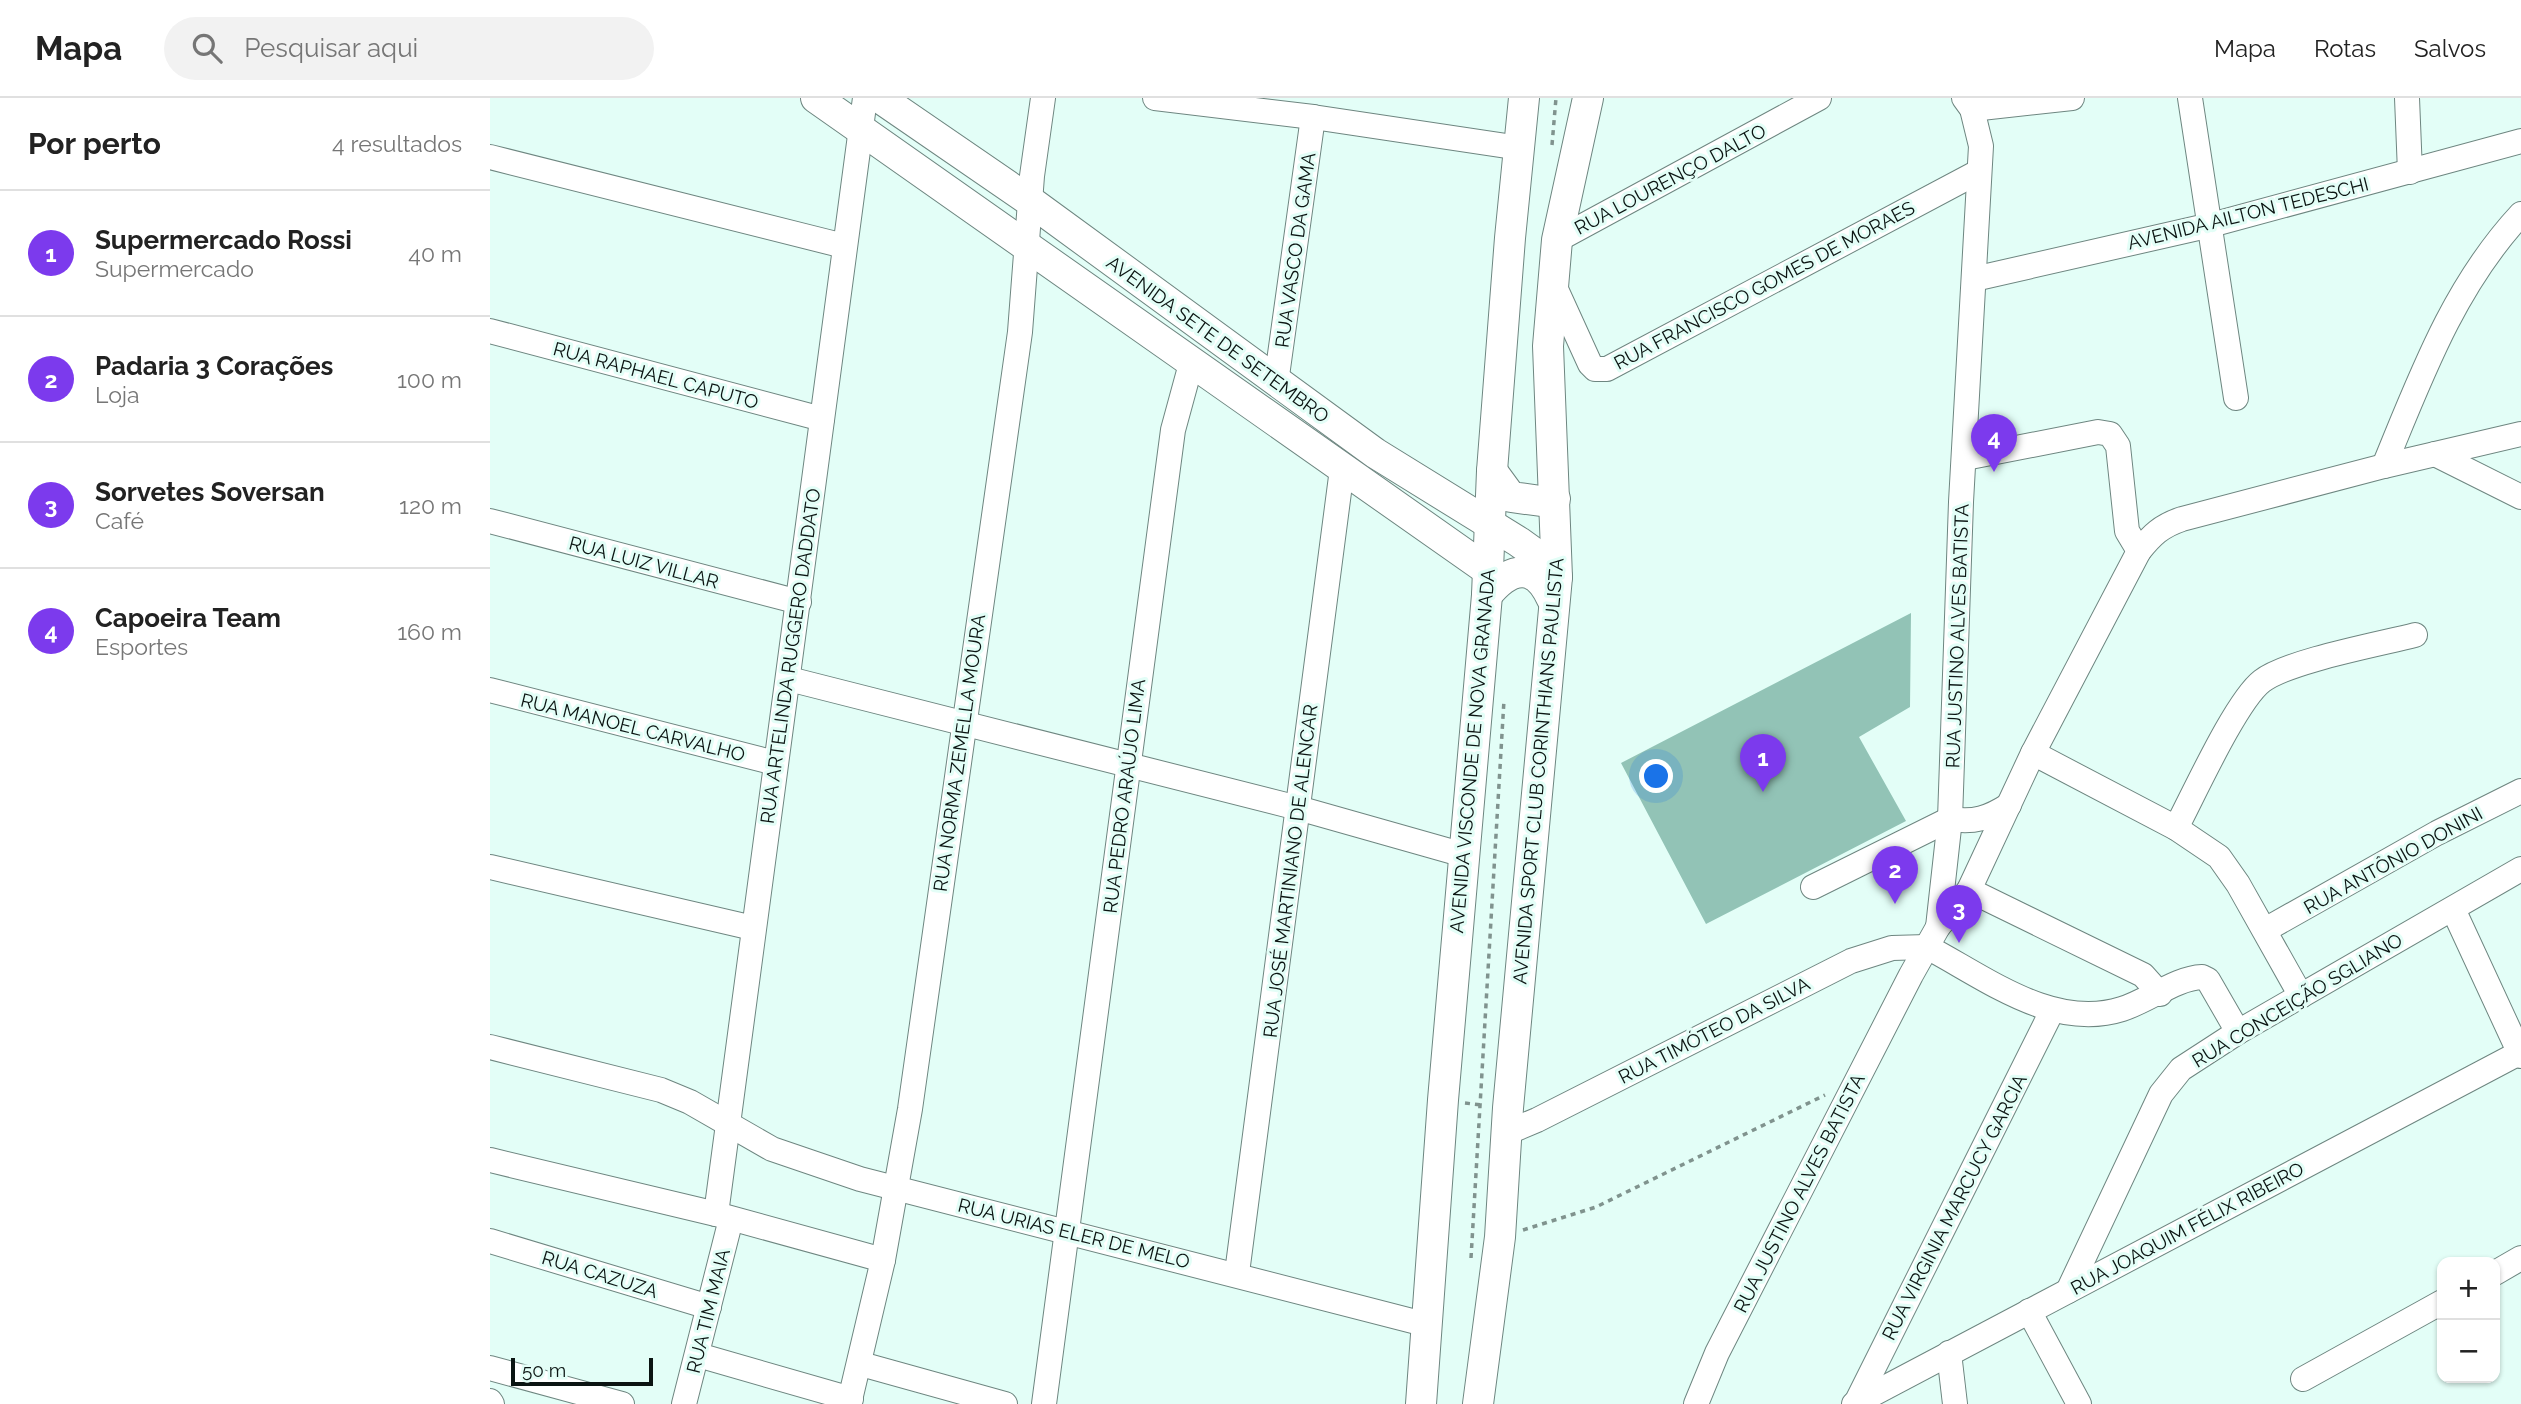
<!DOCTYPE html>
<html lang="pt">
<head>
<meta charset="utf-8">
<style>
	body { margin:0; font-family:Raleway,sans-serif; background:#f2f2f2; color:#222 }
	.controls { position:absolute; right:21px; bottom:21px; display:grid; overflow:hidden; border-radius:14px; box-shadow:0 2px 5px #0004 }
	.controls button { width:63px; height:63px; display:grid; place-items:center; padding:0; border:0; border-bottom:2px solid #e0e0e0; background:#fff; color:#222; font:35px sans-serif }
	.scale { position:absolute; left:21px; bottom:18px; width:142px; box-sizing:border-box; padding-left:7px; border:4px solid #0b1412; border-top:0; font-size:19px; line-height:24px; white-space:nowrap; color:#0b1412; -webkit-text-stroke:5px #e3fef7; paint-order:stroke }
	.you { position:absolute; left:1167px; top:679px; width:24px; height:24px; margin:-18px; border:5px solid #fff; border-radius:50%; background:#1a73e8; box-shadow:0 0 0 10px #1a73e833 }
	.badge { display:grid; place-items:center; width:46px; height:46px; border-radius:50%; background:#7c3aed; color:#fff; font-size:23px; font-weight:700 }
	.pin { position:absolute; translate:-50% -58px; filter:drop-shadow(0 2px 4px #0008) }
	.pin::after { content:''; position:absolute; top:37px; width:24px; height:21px; background:inherit; clip-path:polygon(0 0,100% 0,50% 100%) }
	.list { margin:0; padding:0; list-style:none }
	h2 { display:flex; justify-content:space-between; align-items:center; height:91px; margin:0; padding:0 28px; font-size:30px }
	h2 small { font-size:23px; font-weight:400; color:#767676 }
	.list li { display:grid; grid-template-columns:46px 1fr auto; gap:21px; align-items:center; box-sizing:border-box; height:126px; padding:0 28px; border-top:2px solid #e0e0e0 }
	.list b { display:block; font-size:26px; white-space:nowrap }
	.list p { margin:0; font-size:23px; white-space:nowrap; color:#767676 }
	.list em { font-size:23px; font-style:normal; color:#767676 }
	.icon { flex:none; width:38px; height:38px; fill:none; stroke:currentColor; stroke-width:2; stroke-linecap:round; stroke-linejoin:round }
	.map { position:relative; flex:none; width:2031px; height:1306px; overflow:hidden }
	header { display:flex; align-items:center; gap:42px; box-sizing:border-box; height:98px; padding:0 35px; background:#fff; border-bottom:2px solid #e0e0e0 }
	header strong { font-size:33px }
	nav { display:flex; gap:38px; margin-inline-start:auto; font-size:24px }
	.search { width:490px; height:63px; background:#f2f2f2; display:flex; align-items:center; gap:18px; box-sizing:border-box; padding:0 24px; border-radius:38px; color:#767676; font-size:26px }
	main { display:flex }
	aside { flex:1; background:#fff }
	.map>svg:first-child { display:block }
</style>
</head>
<body>
<header>
<strong>Mapa</strong>
<div class="search"><svg class="icon" aria-label="search" viewBox="0 0 24 24"><circle cx="10" cy="10" r="6"/><path d="M15 15l6 6"/></svg>Pesquisar aqui</div>
<nav><a>Mapa</a><a>Rotas</a><a>Salvos</a></nav>
</header>
<main>
<aside>
<h2>Por perto<small>4 resultados</small></h2>
<ul class="list">
<li><span class="badge">1</span><div><b>Supermercado Rossi</b><p>Supermercado</p></div><em>40 m</em></li>
<li><span class="badge">2</span><div><b>Padaria 3 Corações</b><p>Loja</p></div><em>100 m</em></li>
<li><span class="badge">3</span><div><b>Sorvetes Soversan</b><p>Café</p></div><em>120 m</em></li>
<li><span class="badge">4</span><div><b>Capoeira Team</b><p>Esportes</p></div><em>160 m</em></li>
</ul>
</aside>
<div class="map">
<svg width="2031" height="1306" viewBox="0 0 2031 1306">
	<rect width="100%" height="100%" fill="#e3fef7"/>
	<polygon fill="#92c3b6" points="1421,515 1420,609 1369,639 1416,723 1216,826 1131,665"/>
	<g fill="none" stroke-linecap="round" stroke-linejoin="round">
		<defs>
			<g id="minor">
				<polyline points="665,0 823,19 1030,50"/>
				<polyline points="1700,0 1746,300"/>
				<polyline points="1917,0 1920,74"/>
				<polyline points="1482,11 1582,0"/>
				<polyline points="0,59 354,148"/>
				<polyline points="1067,142 1329,0"/>
				<polyline points="1484,181 1721,127 2031,43"/>
				<polyline points="1064,187 1100,266 1105,271 1117,271 1488,74"/>
				<polyline points="0,233 332,321"/>
				<polyline points="786,285 823,19"/>
				<polyline points="1945,356 2031,399"/>
				<polyline points="1475,360 1608,334 1620,336 1628,348 1637,433 1649,453"/>
				<path d="M1894,368C1931,278 1964,188 2031,116"/>
				<polyline points="0,423 309,504"/>
				<polyline points="299,581 808,710 974,757"/>
				<polyline points="0,592 285,665"/>
				<polyline points="1543,655 1686,730 1729,759 1748,786 1811,898"/>
				<path d="M1686,730C1704,696 1746,603 1772,583C1798,563 1890,546 1925,537"/>
				<polyline points="0,769 263,830"/>
				<path d="M1323,789L1460,721C1484,725 1499,720 1519,707"/>
				<polyline points="1479,792 1653,877 1670,896"/>
				<polyline points="1963,811 2031,958"/>
				<polyline points="1448,829 1460,721 1471,404 1491,48 1482,11 1474,0"/>
				<polyline points="1775,832 1947,735 2031,693"/>
				<path d="M1437,849C1496,880 1563,933 1632,911C1658,903 1686,880 1712,879L1718,882L1748,934"/>
				<polyline points="0,949 171,992 200,1004 282,1051 370,1081 934,1226"/>
				<polyline points="1016,1035 1047,1022 1361,863 1402,850 1437,849"/>
				<polyline points="0,1062 226,1116 393,1162"/>
				<polyline points="226,1116 375,0"/>
				<polyline points="0,1143 219,1209"/>
				<polyline points="747,1175 852,371"/>
				<polyline points="2005,1175 2031,1160"/>
				<polyline points="1578,1193 1671,996 1691,971 1748,934 2031,771"/>
				<polyline points="1539,1213 1589,1306"/>
				<polyline points="1459,1255 1465,1306"/>
				<polyline points="208,1257 361,1301"/>
				<polyline points="371,1266 515,1306"/>
				<polyline points="0,1270 132,1306"/>
				<polyline points="1813,1281 1952,1204"/>
				<polyline points="0,1303 2,1306"/>
				<polyline points="1366,1305 1562,913"/>
				<polyline points="194,1306 241,1121"/>
				<polyline points="359,1306 393,1162 420,1011 530,234 542,78 553,0"/>
				<polyline points="554,1306 683,332 701,266"/>
				<path d="M1206,1306L1227,1255L1421,877L1448,829L1479,792L1543,655L1649,453C1662,437 1671,428 1692,421L1894,368L2031,336"/>
				<polyline points="1364,1306 2031,954"/>
			</g>
			<g id="major">
				<polyline points="326,0 996,471"/>
				<polyline points="390,0 540,103 885,355 1029,444 1054,462 1067,479"/>
				<polyline points="1002,373 1021,399 1051,403 1065,401"/>
				<path d="M997,497C1021,468 1045,464 1062,501"/>
				<polyline points="931,1306 953,1002 997,497 1002,373 1020,140 1034,0"/>
				<polyline points="988,1306 1010,1139 1018,1010 1067,479 1058,248 1067,142 1098,0"/>
			</g>
		</defs>
		<use href="#minor" stroke="#6e8680" stroke-width="26"/>
		<use href="#major" stroke="#6e8680" stroke-width="32"/>
		<g stroke="#80938e" stroke-width="3.5" stroke-dasharray="5 5" stroke-linecap="butt">
			<polyline points="1062,47 1066,0"/>
			<polyline points="975,1005 991,1007"/>
			<polyline points="1033,1132 1106,1109 1335,997"/>
			<polyline points="981,1160 1014,602"/>
		</g>
		<use href="#minor" stroke="#fff" stroke-width="24"/>
		<use href="#major" stroke="#fff" stroke-width="30"/>
	</g>
	<g text-anchor="middle" dominant-baseline="central" stroke-width="6" stroke-linejoin="round" paint-order="stroke">
		<g font-size="19" fill="#0b1412" stroke="#e3fef7">
			<text transform="translate(1180 81) rotate(-28)">RUA LOURENÇO DALTO</text>
			<text transform="translate(1758 115) rotate(-14)">AVENIDA AILTON TEDESCHI</text>
			<text transform="translate(805 152) rotate(-82)">RUA VASCO DA GAMA</text>
			<text transform="translate(1274 187) rotate(-28)">RUA FRANCISCO GOMES DE MORAES</text>
			<text transform="translate(728 241) rotate(36)">AVENIDA SETE DE SETEMBRO</text>
			<text transform="translate(166 277) rotate(15)">RUA RAPHAEL CAPUTO</text>
			<text transform="translate(154 464) rotate(15)">RUA LUIZ VILLAR</text>
			<text transform="translate(1467 538) rotate(-88)">RUA JUSTINO ALVES BATISTA</text>
			<text transform="translate(300 558) rotate(-82)">RUA ARTELINDA RUGGERO DADDATO</text>
			<text transform="translate(143 629) rotate(14)">RUA MANOEL CARVALHO</text>
			<text transform="translate(982 653) rotate(-85)">AVENIDA VISCONDE DE NOVA GRANADA</text>
			<text transform="translate(469 655) rotate(-82)">RUA NORMA ZEMELLA MOURA</text>
			<text transform="translate(1048 673) rotate(-85)">AVENIDA SPORT CLUB CORINTHIANS PAULISTA</text>
			<text transform="translate(634 698) rotate(-83)">RUA PEDRO ARAÚJO LIMA</text>
			<text transform="translate(1903 762) rotate(-29)">RUA ANTÔNIO DONINI</text>
			<text transform="translate(800 773) rotate(-83)">RUA JOSÉ MARTINIANO DE ALENCAR</text>
			<text transform="translate(1807 902) rotate(-31)">RUA CONCEIÇÃO SGLIANO</text>
			<text transform="translate(1224 932) rotate(-27)">RUA TIMÓTEO DA SILVA</text>
			<text transform="translate(1309 1095) rotate(-63)">RUA JUSTINO ALVES BATISTA</text>
			<text transform="translate(1464 1109) rotate(-63)">RUA VIRGINIA MARCUCY GARCIA</text>
			<text transform="translate(1697 1130) rotate(-28)">RUA JOAQUIM FÉLIX RIBEIRO</text>
			<text transform="translate(584 1135) rotate(14)">RUA URIAS ELER DE MELO</text>
			<text transform="translate(110 1176) rotate(17)">RUA CAZUZA</text>
			<text transform="translate(218 1213) rotate(-76)">RUA TIM MAIA</text>
		</g>
	</g>
</svg>
<div class="controls">
<button>+</button>
<button>−</button>
</div>
<div class="scale">50 m</div>
<div class="you"></div>
<div class="pin badge" style="left:1273px;top:694px">1</div>
<div class="pin badge" style="left:1405px;top:806px">2</div>
<div class="pin badge" style="left:1469px;top:845px">3</div>
<div class="pin badge" style="left:1504px;top:374px">4</div>
</div>
</main>
</body>
</html>
